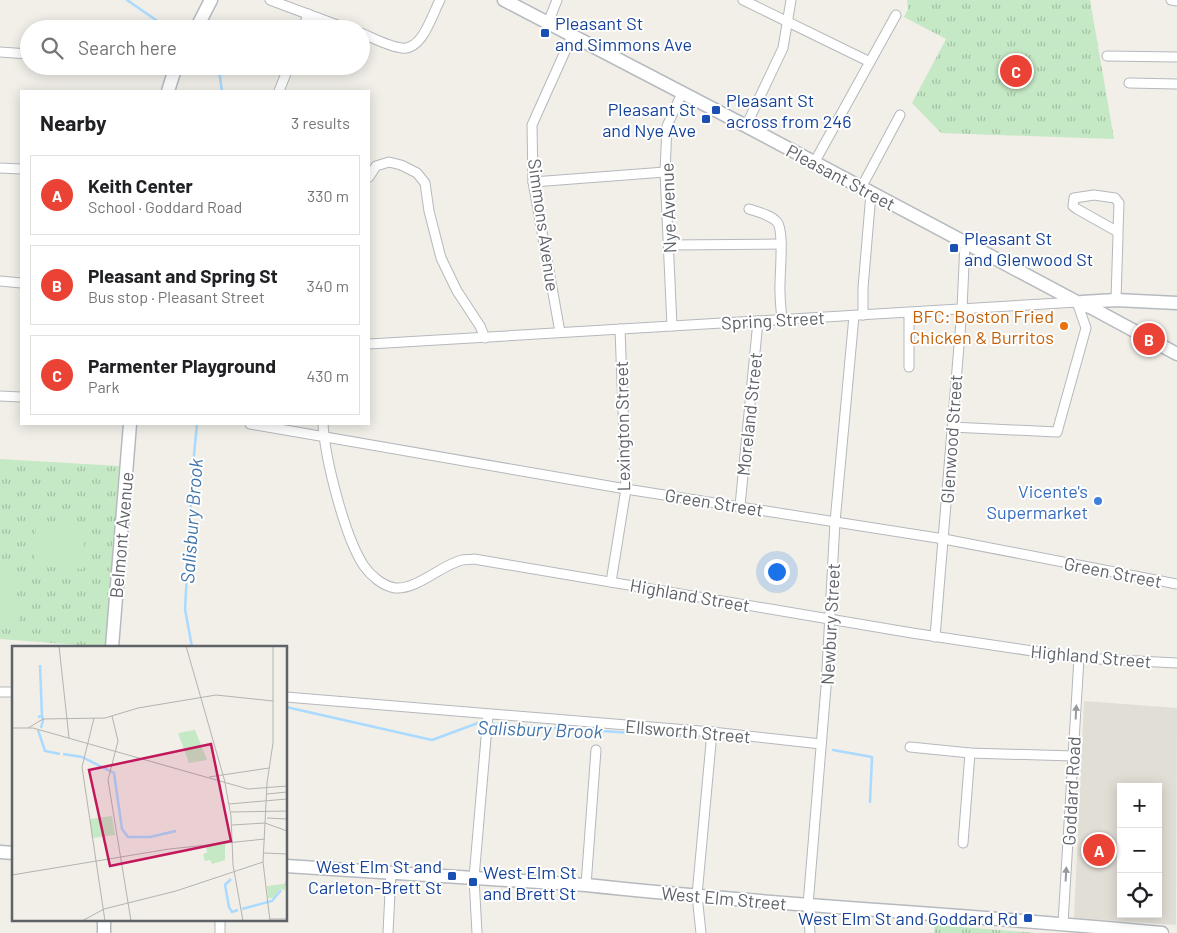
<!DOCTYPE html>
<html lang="en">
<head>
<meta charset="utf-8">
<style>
	body { margin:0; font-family:Barlow,sans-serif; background:#f6f6f6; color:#202124 }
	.controls { position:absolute; right:15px; bottom:15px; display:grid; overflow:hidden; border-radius:0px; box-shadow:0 2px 12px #0003 }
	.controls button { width:45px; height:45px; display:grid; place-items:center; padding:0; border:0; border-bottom:1px solid #e0e0e0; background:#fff; color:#202124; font:25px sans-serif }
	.you { position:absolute; left:776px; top:571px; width:18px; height:18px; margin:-12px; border:4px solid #fff; border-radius:50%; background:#1a73e8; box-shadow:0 0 0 8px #1a73e833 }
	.badge { display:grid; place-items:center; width:32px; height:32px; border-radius:50%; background:#ea4335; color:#fff; font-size:16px; font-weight:700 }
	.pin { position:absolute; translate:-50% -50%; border:2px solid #fff; box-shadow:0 1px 5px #0006 }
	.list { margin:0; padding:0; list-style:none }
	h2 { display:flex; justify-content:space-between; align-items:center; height:65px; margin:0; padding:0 20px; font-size:21px }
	h2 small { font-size:16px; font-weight:400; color:#757577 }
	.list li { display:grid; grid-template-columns:32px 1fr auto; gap:15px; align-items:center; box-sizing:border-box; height:80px; margin:0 10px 10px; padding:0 10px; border:1px solid #e0e0e0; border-radius:0px }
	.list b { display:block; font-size:19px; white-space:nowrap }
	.list p { margin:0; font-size:16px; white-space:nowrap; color:#757577 }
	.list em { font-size:16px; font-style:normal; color:#757577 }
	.icon { flex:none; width:28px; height:28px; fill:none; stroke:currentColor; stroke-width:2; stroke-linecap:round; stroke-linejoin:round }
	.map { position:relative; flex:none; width:1177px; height:933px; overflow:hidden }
	.search { position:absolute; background:#fff; box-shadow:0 2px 12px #0003; left:20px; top:20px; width:350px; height:55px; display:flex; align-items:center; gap:12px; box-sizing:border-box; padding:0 18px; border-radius:28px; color:#757577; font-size:19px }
	.panel { position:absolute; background:#fff; box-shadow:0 2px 12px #0003; left:20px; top:90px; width:350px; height:335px; border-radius:0px }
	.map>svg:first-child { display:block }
</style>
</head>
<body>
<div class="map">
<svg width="1177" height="933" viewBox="0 0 1177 933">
	<defs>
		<pattern id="park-tufts" width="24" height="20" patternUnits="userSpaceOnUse" patternTransform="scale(1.25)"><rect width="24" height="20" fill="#c5e8c5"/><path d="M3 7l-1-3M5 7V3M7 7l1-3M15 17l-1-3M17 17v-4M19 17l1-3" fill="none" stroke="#a3c0a4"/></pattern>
	</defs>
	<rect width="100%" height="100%" fill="#f1efe8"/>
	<path fill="#e1ded6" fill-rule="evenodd" d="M1084,701L1177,708L1176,925L1074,918ZM1121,787H1158V914H1121Z"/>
	<g fill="url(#park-tufts)">
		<polygon points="907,0 1090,0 1114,139 941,133 912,103 946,39 904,17 908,9"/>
		<polygon points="0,459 119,466 106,647 0,639"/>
		<polygon points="935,925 1037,933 934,933"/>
	</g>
	<g fill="#c5e8c5">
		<polygon points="36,527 85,530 82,569 34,566"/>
		<path d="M0,564C14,581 19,599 19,622H0Z"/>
	</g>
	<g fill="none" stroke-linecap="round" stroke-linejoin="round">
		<g stroke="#aadaff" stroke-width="2.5">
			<polyline points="127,0 169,29"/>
			<polyline points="215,66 219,71 222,91"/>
			<polyline points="192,647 185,609 193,465 197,424"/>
			<polyline points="286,707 432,740 478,723 680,736"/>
			<polyline points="833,750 872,757 870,802"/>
		</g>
		<defs>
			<g id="street">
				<polyline points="270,0 348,29"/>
				<polyline points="743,0 870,62"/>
				<polyline points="1171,0 1177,1"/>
				<polyline points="548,23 557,0"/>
				<polyline points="303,29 308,14"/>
				<path d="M361,33C373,38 390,47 402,48C422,51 432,15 440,0"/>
				<polyline points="0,52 29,54"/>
				<polyline points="1107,56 1177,57"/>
				<polyline points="1129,83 1177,84"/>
				<polyline points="279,91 289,66"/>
				<polyline points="746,126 783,48 791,0"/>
				<polyline points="814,163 896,15"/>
				<polyline points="0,168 21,169"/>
				<polyline points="369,177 376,166 389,162 401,165 417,173 425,183 429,211 441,258 457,291 480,326 485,338"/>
				<polyline points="533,182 665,172"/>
				<polyline points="861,188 900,115"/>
				<path d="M749,209C758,212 771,215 777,222C785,231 779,278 780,292C780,301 781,310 782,319"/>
				<polyline points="670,245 781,244"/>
				<polyline points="0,281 21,283"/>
				<polyline points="1116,300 1118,235 1118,232 1119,203 1115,198 1094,195 1074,198 1073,206 1077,209 1118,232"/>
				<polyline points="909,313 909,367"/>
				<polyline points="863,315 863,288 871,193"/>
				<polyline points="672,326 665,172 667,126 682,93"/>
				<polyline points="560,332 533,182 532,125 572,36"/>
				<polyline points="369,344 1077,302 1086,328 1057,432 952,427"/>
				<polyline points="0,396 21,397"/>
				<polyline points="250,424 626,489 944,539 1177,584"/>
				<path d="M323,424C325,459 345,538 364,566C371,576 383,586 395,588C417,590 441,565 462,560C466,559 470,560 474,559L912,633L1079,658L1177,663"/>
				<polyline points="740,506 758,321"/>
				<polyline points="611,582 626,489 620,329"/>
				<polyline points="935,637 962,309 965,242"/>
				<polyline points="0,692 14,692"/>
				<polyline points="286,697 712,732 821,744"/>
				<polyline points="910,747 970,753 1073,756"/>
				<polyline points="963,843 970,753"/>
				<polyline points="586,885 596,750"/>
				<polyline points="220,919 220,933"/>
				<polyline points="1063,923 1079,658"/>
				<polyline points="388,933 391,872"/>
				<polyline points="477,933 474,878 488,715"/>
				<polyline points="701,933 697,895 712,732"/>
				<polyline points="810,933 808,905 826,687 835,522 854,316"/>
			</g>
			<g id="secondary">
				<polyline points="504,0 746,126 1077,302 1092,308 1177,354"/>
				<polyline points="196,29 211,0"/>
				<polyline points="168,91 176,66"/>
				<polyline points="1082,302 1116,300 1177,303"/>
				<polyline points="112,647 130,424"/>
				<polyline points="0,852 14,853"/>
				<path d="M286,866L586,885C777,906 970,914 1162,933"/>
				<polyline points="104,933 104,919"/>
			</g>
		</defs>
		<use href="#street" stroke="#b5b8bc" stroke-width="11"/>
		<use href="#secondary" stroke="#b6babf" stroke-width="15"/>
		<use href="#street" stroke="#fff" stroke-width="9"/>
		<use href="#secondary" stroke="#fff" stroke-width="12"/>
	</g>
	<defs><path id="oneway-solid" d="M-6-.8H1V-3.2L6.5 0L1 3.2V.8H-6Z" transform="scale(1.25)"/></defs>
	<g fill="#979a9d">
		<use href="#oneway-solid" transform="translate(1076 712) rotate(-87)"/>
		<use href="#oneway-solid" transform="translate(1066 874) rotate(-87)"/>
	</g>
	<g fill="#1a4fb4" stroke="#fff" stroke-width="2">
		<rect x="540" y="28" width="10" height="10" rx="2.5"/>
		<rect x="711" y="105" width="10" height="10" rx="2.5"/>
		<rect x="701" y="114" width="10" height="10" rx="2.5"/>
		<rect x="949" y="243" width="10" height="10" rx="2.5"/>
		<rect x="447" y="871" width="10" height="10" rx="2.5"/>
		<rect x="468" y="877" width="10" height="10" rx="2.5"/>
		<rect x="1023" y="913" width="10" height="10" rx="2.5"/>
	</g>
	<circle fill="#e8710a" stroke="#fff" stroke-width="2" cx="1064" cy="326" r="5"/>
	<circle fill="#3f7fe0" stroke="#fff" stroke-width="2" cx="1098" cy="501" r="5"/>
	<g text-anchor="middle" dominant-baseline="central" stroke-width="4" stroke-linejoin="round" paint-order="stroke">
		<g font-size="18" fill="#164399" stroke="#fff" text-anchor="start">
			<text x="555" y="23">Pleasant St<tspan x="555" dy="21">and Simmons Ave</tspan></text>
			<text x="726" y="100">Pleasant St<tspan x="726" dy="21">across from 246</tspan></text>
			<text x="696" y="109" text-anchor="end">Pleasant St<tspan x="696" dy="21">and Nye Ave</tspan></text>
			<text x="964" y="238">Pleasant St<tspan x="964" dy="21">and Glenwood St</tspan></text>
			<text x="442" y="866" text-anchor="end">West Elm St and<tspan x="442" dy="21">Carleton-Brett St</tspan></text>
			<text x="483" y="872">West Elm St<tspan x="483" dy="21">and Brett St</tspan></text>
			<text x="1018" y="918" text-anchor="end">West Elm St and Goddard Rd</text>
		</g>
		<g font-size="18" fill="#5f6368" stroke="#fff">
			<text transform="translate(841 177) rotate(28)">Pleasant Street</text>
			<text transform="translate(668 208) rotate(-92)">Nye Avenue</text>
			<text transform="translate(544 225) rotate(82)">Simmons Avenue</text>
			<text transform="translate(773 320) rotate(-3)">Spring Street</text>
			<text transform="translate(749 414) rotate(-84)">Moreland Street</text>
			<text transform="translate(622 426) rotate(-91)">Lexington Street</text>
			<text transform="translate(951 439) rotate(-86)">Glenwood Street</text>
			<text transform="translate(714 502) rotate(9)">Green Street</text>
			<text transform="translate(121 535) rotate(-85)">Belmont Avenue</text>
			<text transform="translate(1113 572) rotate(11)">Green Street</text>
			<text transform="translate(690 595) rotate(10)">Highland Street</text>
			<text transform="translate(830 624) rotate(-87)">Newbury Street</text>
			<text transform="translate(1091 656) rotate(5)">Highland Street</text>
			<text transform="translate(688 731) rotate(5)">Ellsworth Street</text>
			<text transform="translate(1071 791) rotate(-87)">Goddard Road</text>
			<text transform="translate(724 898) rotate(5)">West Elm Street</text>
		</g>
		<g font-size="18" fill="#c56008" stroke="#fff" text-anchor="end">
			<text x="1054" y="316">BFC: Boston Fried<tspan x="1054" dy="21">Chicken &amp; Burritos</tspan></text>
		</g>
		<g font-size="18" fill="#366cbe" stroke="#fff" text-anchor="end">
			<text x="1088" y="491">Vicente's<tspan x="1088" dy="21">Supermarket</tspan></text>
		</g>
		<g font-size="19" font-style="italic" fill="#4174aa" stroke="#fff">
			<text transform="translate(191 521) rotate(-86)">Salisbury Brook</text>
			<text transform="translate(540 729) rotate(2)">Salisbury Brook</text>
		</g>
	</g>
	<g transform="translate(12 646)">
		<rect width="275" height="275" fill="#f1efe8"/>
		<path d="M183,84L195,114L177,117L166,87ZM100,170L103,189L80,192L78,173ZM213,197V214L200,218L198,214L193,215L191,209L195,206L194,199Z" fill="#c5e8c5"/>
		<path d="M275,232L273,244L268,243L261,252H256L255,240L272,238Z" fill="#c5e8c5"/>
		<path fill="none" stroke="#aadaff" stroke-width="2.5" d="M28,19L30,70M26,71L30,70L31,74L29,82M26,84L33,105L48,108M51,108L70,111L102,127L110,183L116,191H138L164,185M219,233L213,239L217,261L220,266L226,264M230,263L260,255L269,244"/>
		<path fill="none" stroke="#b3b3b1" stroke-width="1" d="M47,0L57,92M174,0L213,136M100,70L106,95L96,134L119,275M82,72L70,121L93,275M0,82H21L236,143L275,140M16,82L31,73L93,72L126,62L204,49L261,55M197,131L257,122M213,137L219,170L221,219L231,275M255,148L275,146M217,158L275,153M219,166L275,165M255,172L275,173M220,179L253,177L275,185M252,207L275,208M0,229L157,203L253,193M258,273H275M70,275L92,263L164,245L251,216M258,275L251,216L255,137L261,97V0"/>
		<path fill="#c2185b" fill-opacity="0.15" stroke="#c2185b" stroke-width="2.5" d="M199,98L219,195L98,220L77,124Z"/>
		<rect width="275" height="275" fill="none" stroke="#5f6368" stroke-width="2.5"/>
	</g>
</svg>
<div class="controls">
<button>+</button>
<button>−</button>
<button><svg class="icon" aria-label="locate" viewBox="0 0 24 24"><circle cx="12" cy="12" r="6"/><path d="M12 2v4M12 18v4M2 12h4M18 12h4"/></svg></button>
</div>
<div class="you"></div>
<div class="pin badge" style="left:1099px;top:850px">A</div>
<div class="pin badge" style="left:1149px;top:339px">B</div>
<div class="pin badge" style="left:1016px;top:71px">C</div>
<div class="search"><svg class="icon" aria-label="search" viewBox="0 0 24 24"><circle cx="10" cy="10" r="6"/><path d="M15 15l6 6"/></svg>Search here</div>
<section class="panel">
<h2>Nearby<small>3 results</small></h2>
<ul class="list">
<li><span class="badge">A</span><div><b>Keith Center</b><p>School · Goddard Road</p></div><em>330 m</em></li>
<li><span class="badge">B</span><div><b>Pleasant and Spring St</b><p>Bus stop · Pleasant Street</p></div><em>340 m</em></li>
<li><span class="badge">C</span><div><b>Parmenter Playground</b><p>Park</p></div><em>430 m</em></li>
</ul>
</section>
</div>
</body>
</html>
